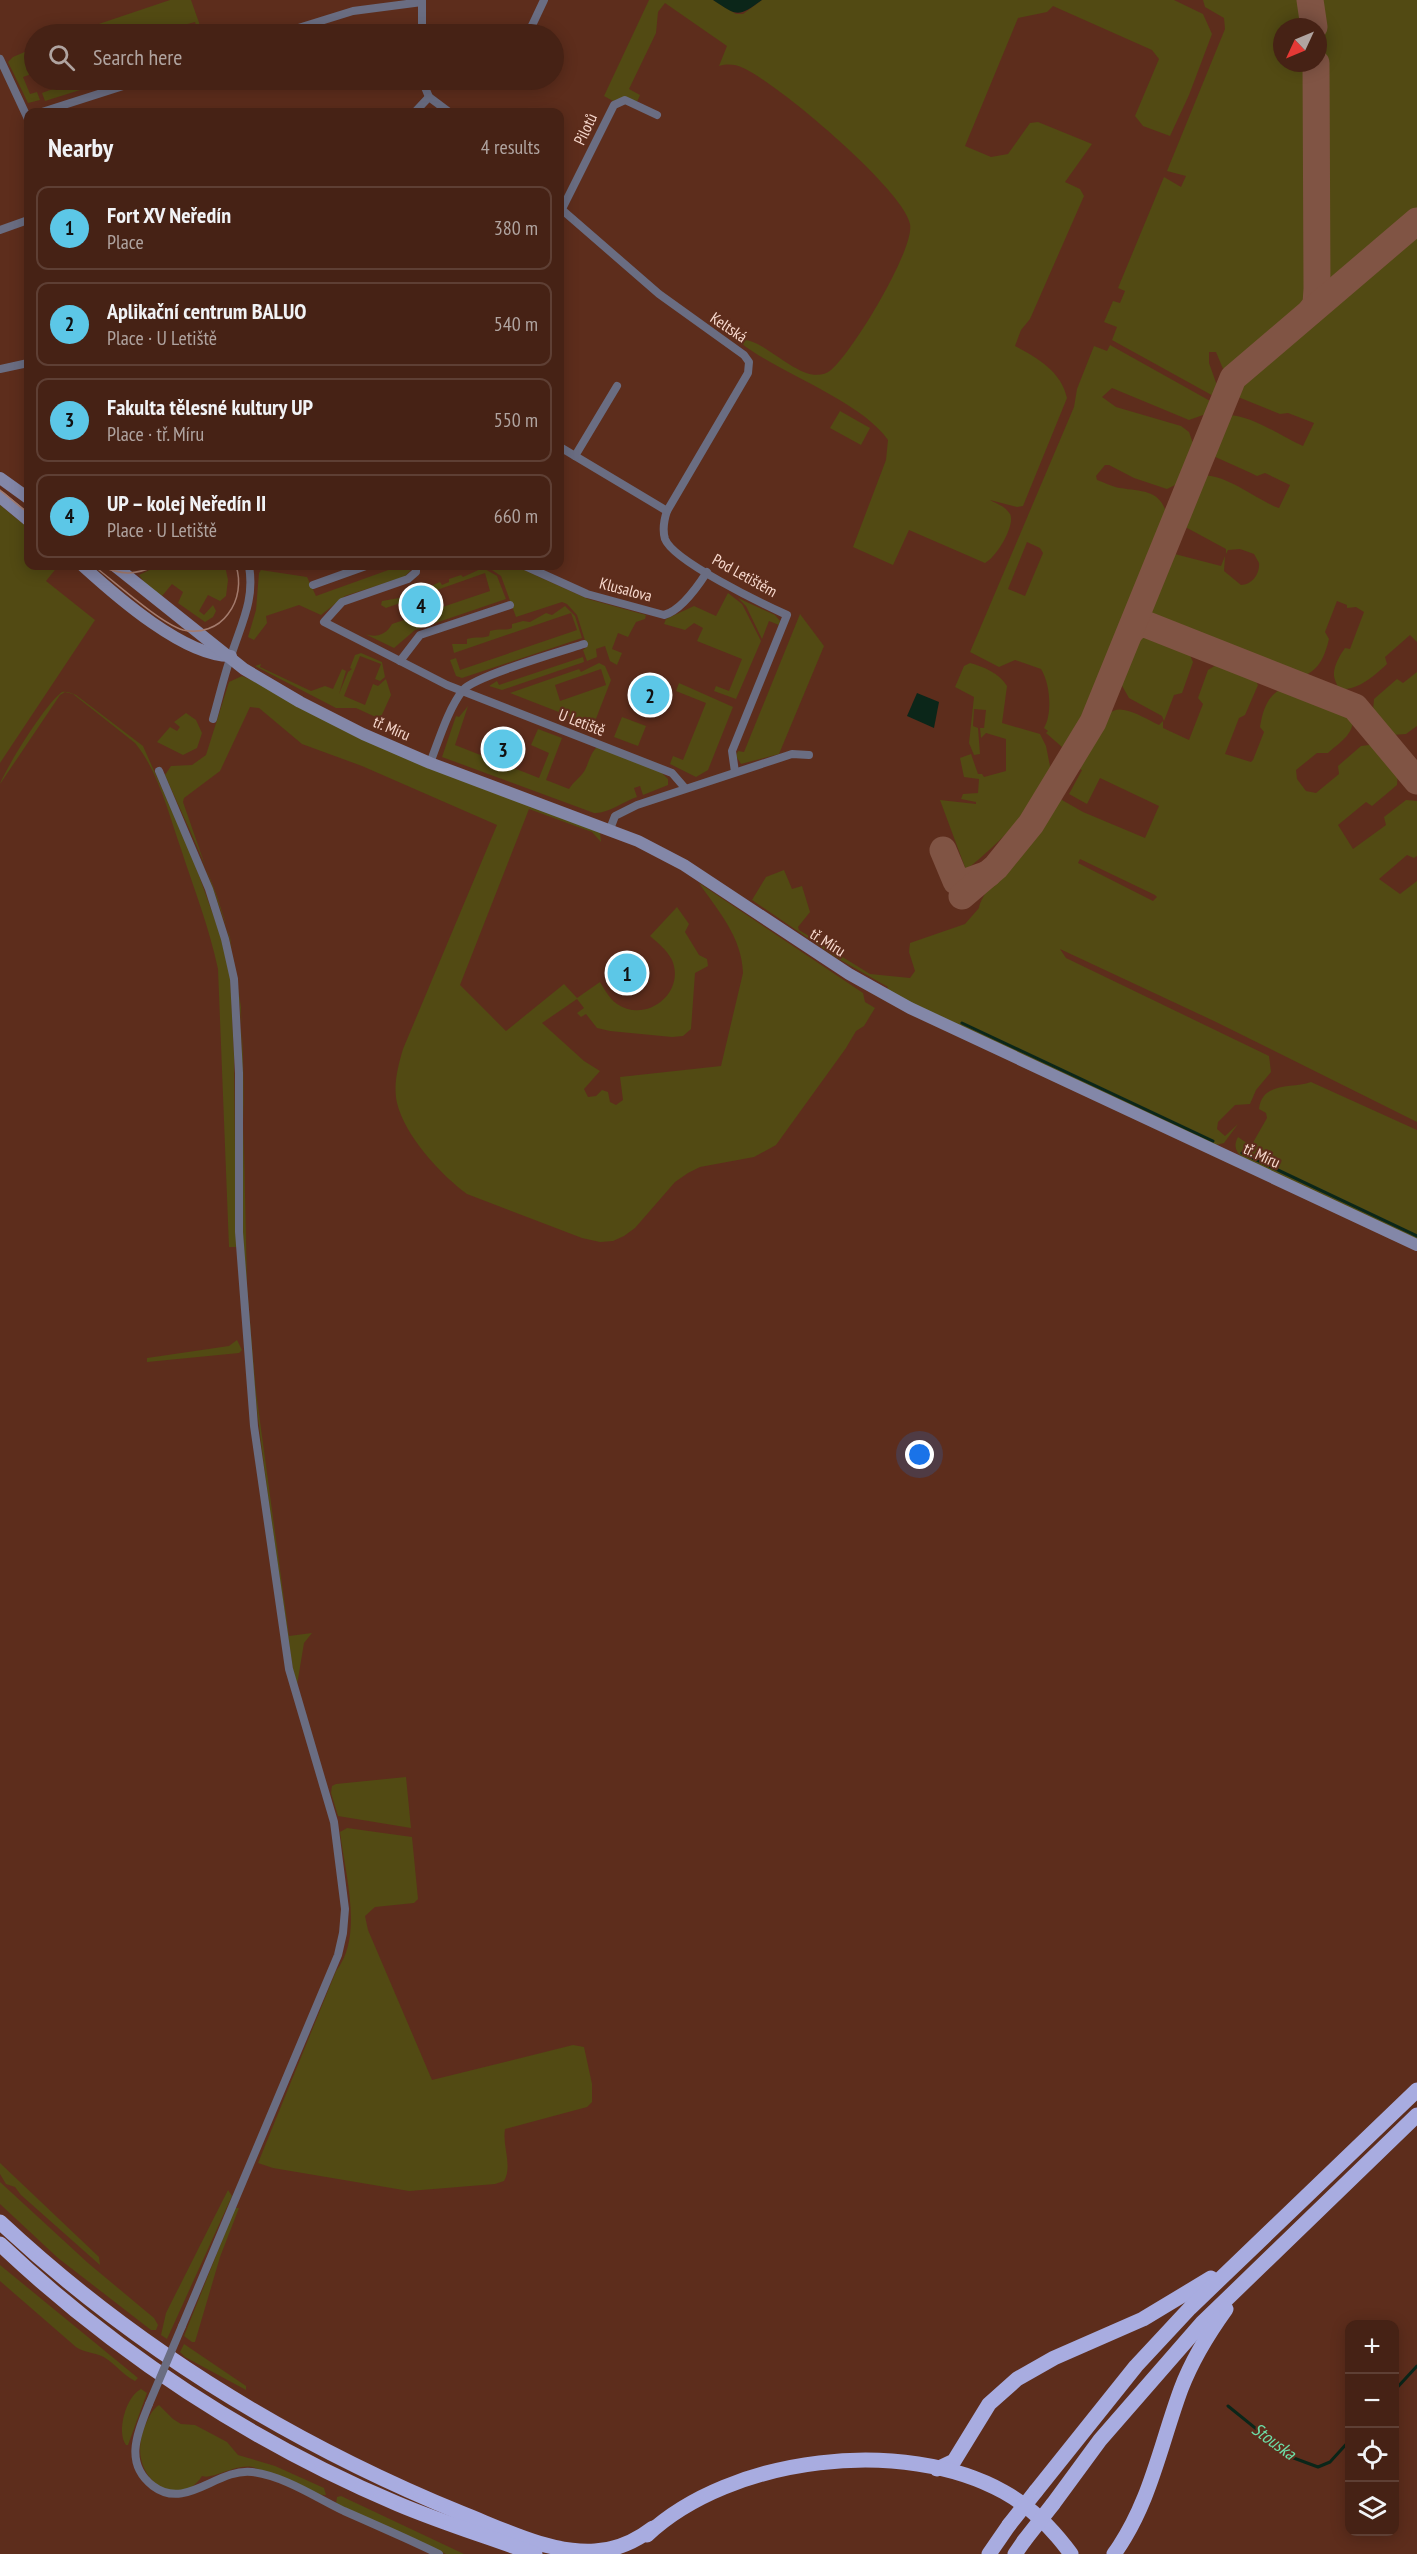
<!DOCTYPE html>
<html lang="en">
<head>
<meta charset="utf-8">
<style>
	body { margin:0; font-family:"PT Sans Narrow",sans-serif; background:#4d2a1e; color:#f1f3f6 }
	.controls { position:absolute; right:18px; bottom:18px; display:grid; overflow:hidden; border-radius:12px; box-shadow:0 3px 15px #0003 }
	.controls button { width:54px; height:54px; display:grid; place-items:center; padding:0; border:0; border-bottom:2px solid #5e3f34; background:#462215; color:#f1f3f6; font:30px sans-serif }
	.compass { position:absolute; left:1273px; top:18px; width:54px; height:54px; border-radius:50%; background:#462215; box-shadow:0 3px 15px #0003; rotate:226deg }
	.you { position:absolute; left:920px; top:1455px; width:21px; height:21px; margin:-15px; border:4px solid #fff; border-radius:50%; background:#1a73e8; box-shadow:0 0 0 9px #1a73e833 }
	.badge { display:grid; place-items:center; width:39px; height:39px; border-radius:50%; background:#5cc7e7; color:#111; font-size:20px; font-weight:700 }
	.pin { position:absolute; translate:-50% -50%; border:3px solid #fff; box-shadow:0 2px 6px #0006 }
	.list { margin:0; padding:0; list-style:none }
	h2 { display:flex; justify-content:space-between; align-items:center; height:78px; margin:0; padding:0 24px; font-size:26px }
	h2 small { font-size:20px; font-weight:400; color:#b0a4a0 }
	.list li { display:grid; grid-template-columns:39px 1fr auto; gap:18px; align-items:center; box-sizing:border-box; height:84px; margin:0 12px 12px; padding:0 12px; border:2px solid #5e3f34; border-radius:12px }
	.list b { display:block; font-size:22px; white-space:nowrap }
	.list p { margin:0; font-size:20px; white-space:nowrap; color:#b0a4a0 }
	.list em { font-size:20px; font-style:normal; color:#b0a4a0 }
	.icon { flex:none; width:33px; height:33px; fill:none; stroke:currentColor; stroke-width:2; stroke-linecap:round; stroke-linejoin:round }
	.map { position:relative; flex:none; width:1417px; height:2554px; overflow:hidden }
	.search { position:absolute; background:#462215; box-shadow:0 3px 15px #0003; left:24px; top:24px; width:540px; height:66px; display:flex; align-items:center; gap:15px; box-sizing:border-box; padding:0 21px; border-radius:33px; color:#b0a4a0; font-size:22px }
	.panel { position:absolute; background:#462215; box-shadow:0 3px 15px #0003; left:24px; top:108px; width:540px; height:462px; border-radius:12px }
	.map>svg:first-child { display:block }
</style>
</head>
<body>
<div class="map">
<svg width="1417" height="2554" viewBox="0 0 1417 2554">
	<rect width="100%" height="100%" fill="#5d2d1c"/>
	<g fill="#524a13" fill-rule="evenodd">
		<polygon points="170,0 191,0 203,34 199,34 195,22 151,34 76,34 75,32"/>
		<path d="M649,0H713L736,14H743L762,0H1174L1203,14L1212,34L1189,95L1170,136L1143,126L1135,116L1159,59L1152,50L1053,6L1047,12L1018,18L965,146L991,157L1008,154L1030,123L1038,122L1092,144L1065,182L1080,189L1084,196L1030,319L1021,330L1015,346C1037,358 1061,371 1067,398L1023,506L1017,507L990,500C997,504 1005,506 1010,514C1016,525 996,558 985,563L909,530L893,565L853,547L886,460L888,440C861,401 783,375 742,344V340C765,337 805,391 831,370C852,353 915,249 910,224C904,190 774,80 741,67C733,64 727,64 719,66L727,46L665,3L658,12L656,33L629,89L640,95L637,102L624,97L613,101L604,96Z"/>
		<path d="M1203,0H1417V214L1226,376L1216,352H1209V363L1219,391L1217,398L1112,340L1117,327L1104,322L1113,301L1120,303L1125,291L1118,288L1164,177L1181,187L1186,176L1167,171L1225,29L1224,18L1205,7ZM1282,27H1318V63H1282Z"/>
		<polygon points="34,48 34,73 23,77 30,94 37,92 40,100 28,103 8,62 13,57"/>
		<polygon points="77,80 112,80 45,101 42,93"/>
		<path d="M1417,229V642L1410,635L1385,657L1387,664C1374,676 1359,690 1341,689L1338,694C1340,687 1335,683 1334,676C1333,667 1340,655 1345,648L1350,649L1364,612L1356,607L1347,608V605L1337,601L1325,632L1329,639C1325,655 1320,669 1304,676L1157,621L1144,611L1167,552L1221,566L1225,556L1224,571L1241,585C1252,585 1260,574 1259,563L1254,554L1240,549L1228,550L1226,554V549L1178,523L1197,476C1222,470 1256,500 1279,508L1290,485L1265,473L1257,476L1251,473L1211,455L1208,447L1221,416C1246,410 1281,437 1303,446L1314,423L1288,413L1280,414L1238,397L1233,386L1240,376Z"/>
		<path d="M1110,345L1212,402L1213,408L1206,414L1189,420L1112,388L1102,397L1116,407L1181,426L1189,432L1196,452L1185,480L1167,489L1134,478L1109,465H1105L1096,476L1097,480C1104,482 1112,487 1120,488C1144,492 1161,489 1168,518L1094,707L1074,742L1069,746L1062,747L1046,733L1048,731L1044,728C1052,715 1051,685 1041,669L1015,660L999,667L970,652L1074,407L1077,389L1094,346L1107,351ZM1027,542L1040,548L1043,553L1025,596L1008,589Z"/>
		<polygon points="840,411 870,428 861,445 830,428"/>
		<polygon points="0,505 28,528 28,566 58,566 46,581 95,620 0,763"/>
		<polygon points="158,566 225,566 228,580 226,596 220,601 208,595 199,611 204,615 213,605 216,611 213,617 205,622 178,603 183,592 172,584 162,596 147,586 139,575"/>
		<polygon points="394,566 410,566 410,571 404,577 345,596 321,615 299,605 266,616 267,623 254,640 248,637 256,610 259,573 261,570 307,577 316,596 394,568"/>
		<polygon points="486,566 515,566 588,599 646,615 645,619 636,622 628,637 618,633 612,649 622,653 617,665 610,661 605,646 596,649 597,657 587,661 583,650 587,647 577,615 567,604 562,602 516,617 501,576"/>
		<path d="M483,568L497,576L506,599L415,630L394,648L365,634C376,638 386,635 392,624L490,591L485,573L386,608L381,605L382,601L399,598L417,590L418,592L440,582L442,585L449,582V579L461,575L463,577Z"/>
		<polygon points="728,593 742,604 761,641 736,699 714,691 716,686 729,691 742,659 697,641 703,628 694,623 685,630 664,624 666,619 694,606 716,616"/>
		<polygon points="738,598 775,615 780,621 779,625 769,621 762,639 746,606"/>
		<path d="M565,606L575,616L582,638L462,678L456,676L450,660L456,658L460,670L577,630L571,613L454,653L452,644H467V639C476,636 482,639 489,636L490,631C499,628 505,631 512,628V624L523,621L530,622L546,613L552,615Z"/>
		<polygon points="800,614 824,646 779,754 741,764 736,756 738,751 744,752"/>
		<polygon points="1144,636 1188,650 1193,662 1182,693 1174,695 1164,721 1162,716 1129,698 1117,677 1132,639"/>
		<polygon points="361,653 382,662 385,677 380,681 375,679 381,664 360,656 344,696 365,705 373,684 378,686 386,679 391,695 380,719 356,708 336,708 255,666 261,664 260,667 311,691 325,686 333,689 342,669 346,671 339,694 348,672 352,669 350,668 355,655"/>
		<polygon points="583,657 584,662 502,690 489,686 497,681 499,685"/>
		<path d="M1221,662L1252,674L1258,685L1245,715L1239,718L1225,754L1251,762L1253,760L1264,732L1260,727C1263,709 1268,694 1285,687L1334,702V704L1353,717C1354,735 1340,742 1328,753H1317L1296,770L1297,779L1306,791L1316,793L1339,774L1338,766L1361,746L1377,744L1398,771L1397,785L1372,806L1366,802L1338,825L1353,849L1386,825L1384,817L1406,800L1417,801V856L1414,858L1407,855L1379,879L1400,894L1417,881V1122L1214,1021L1060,949L1066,958L1269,1056L1271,1072L1256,1090L1250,1104L1235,1105L1218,1122L1217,1129L1225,1136L1238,1124L1224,1143L1216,1145L886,991L888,987L837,958L752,900L766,877L784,870L792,889L802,886L810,912L798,927L799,930L870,974L910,978L915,971L909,952L910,943L965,924L979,908C980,892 1027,842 1039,825C1045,816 1049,806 1055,796L1083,812L1145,838L1159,806L1100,778L1087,804L1069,794L1082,770L1076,768L1065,785L1064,783C1079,769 1096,703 1124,710C1136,712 1148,720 1159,725L1163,721V728L1189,740L1203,704L1198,698L1208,670ZM1080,859L1155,895L1157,897L1153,901L1078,863Z"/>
		<path d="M599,663L605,666L611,680L592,729L569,716L510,693L579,669L581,672ZM601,669L606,685L560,701L555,685Z"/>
		<path d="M970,663C984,667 999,673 1007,686L1002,723L1040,734L1046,746L1051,771C1034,810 998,844 966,870L940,800L976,804V802L961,799L963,794L978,793L979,779L964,777L960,758L971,754L978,774H982L984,777L1006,771V739L986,733L981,738L980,728H984L986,710L974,709L973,726L978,728L980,754L974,755L969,743L974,697L955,687L964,666Z"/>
		<polygon points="1417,672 1417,726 1406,734 1391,735 1373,711 1374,699 1397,679 1403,683"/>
		<path d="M242,676L600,832L601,842L592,832L529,809L460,985L506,1031L564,984L577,998L600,982C605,990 609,998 617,1004C646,1024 686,993 672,960C667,950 658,943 650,936L677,907L689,924L685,932L699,955L707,959L708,966L695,973L691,1029L683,1036L672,1037L610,1031L597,1028L586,1014L581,1017L577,1013L584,1008L577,999L542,1023L584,1061L600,1071L584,1089L588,1097L596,1096L602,1090L608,1092L610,1102L616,1105L623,1100L620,1077L721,1066L743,973C742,937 718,911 699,883L863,993L865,1002L875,1008L864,1026L856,1031L846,1048L776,1145L754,1157L700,1167L688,1173L675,1182L635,1228L624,1236L613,1241L600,1242L582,1238L467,1194C441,1175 405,1136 397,1103C393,1085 398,1066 403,1049L497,825L362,766L302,744L259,708L250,707L220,771L184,798L183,802L230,937L241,1007L247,1286L256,1392L289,1636L312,1633L304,1643L297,1685L293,1670C274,1536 252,1401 244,1266C239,1161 252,1054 232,950C221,892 189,830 165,775L171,766L192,765L206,755L229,682Z"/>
		<polygon points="679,683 733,707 708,770 696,777 670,764 673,756 683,760 706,703 676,691"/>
		<path d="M62,692C67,691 71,693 76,695L143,746L192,856L220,934L230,976L234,1056L236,1247H229L218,969C209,927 194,889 181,849C169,815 159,772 135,743L73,694L65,692L60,695L0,784C7,766 46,703 62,692Z"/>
		<path d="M468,706L455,745L539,778L549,753L531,745L538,729L562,738L546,780L569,789C573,782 581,777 585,770C589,762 590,754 597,747L661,772L668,779V785L643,795L640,786L634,788L637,797C624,801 608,814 594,813L442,757L456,716L459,717Z"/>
		<polygon points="186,713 196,720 202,733 197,748 183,755 157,742 170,727 177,731 180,727 174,722"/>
		<polygon points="622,717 646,726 638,746 614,737"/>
		<path d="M1311,1082L1417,1130V1240L1243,1158C1236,1152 1233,1146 1238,1137L1251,1146L1267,1118L1266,1113L1259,1109C1262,1081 1292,1089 1311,1082Z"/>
		<polygon points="237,1340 242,1350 239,1353 147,1362 147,1358 229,1346"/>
		<polygon points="406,1777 411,1828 338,1816 331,1793 332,1786 336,1784"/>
		<path d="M347,1828L412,1837L418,1899L414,1903L375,1907L365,1916L368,1930L432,2080L573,2045L584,2047L592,2084V2102L587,2107L505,2129C502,2147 513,2165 504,2181L495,2184L409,2191L273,2168L258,2163L336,1971C364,1936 345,1875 340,1832Z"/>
		<polygon points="0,2163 99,2257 100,2265 21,2195 15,2187 6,2184 0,2174"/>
		<polygon points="0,2182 88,2263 154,2318 158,2325 156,2330 151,2330 58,2258 0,2204"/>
		<polygon points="228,2190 232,2196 167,2339 161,2335 166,2313"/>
		<polygon points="235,2208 239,2208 220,2257 195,2342 192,2342 184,2336"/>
		<path d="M0,2265L138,2378L135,2381C122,2375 112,2359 99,2355C90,2352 84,2352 76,2347L0,2281Z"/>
		<polygon points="184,2344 246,2386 246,2390 185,2357 180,2352"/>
		<path d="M141,2389L147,2393L128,2445H126C116,2432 126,2396 141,2389Z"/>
		<path d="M159,2405L173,2419L181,2424L195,2425L227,2442L238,2455L275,2466L324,2488L326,2495C310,2497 271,2471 252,2467C234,2464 214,2480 202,2476C180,2512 125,2479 144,2429C147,2420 152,2409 159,2405Z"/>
		<polygon points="341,2496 464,2554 465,2554 446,2554 336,2504 337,2497"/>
	</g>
	<g fill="#0b2619">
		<path d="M713,0H762C737,18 738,16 713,0Z"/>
		<polygon points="917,693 939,702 934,728 907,716"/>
	</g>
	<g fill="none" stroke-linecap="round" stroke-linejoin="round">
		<g stroke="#0b2619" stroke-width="3">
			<polyline points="962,1023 1213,1141"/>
			<polyline points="1242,1153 1417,1236"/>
			<polyline points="1394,2391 1417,2366"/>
			<polyline points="1228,2406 1291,2457 1318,2467 1330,2462 1350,2440"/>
		</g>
		<g stroke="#805444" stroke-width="27">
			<polyline points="1310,0 1314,27"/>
			<polyline points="1311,311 1316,304 1317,289 1316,63"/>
			<polyline points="1131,631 1138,624 1145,624 1355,707 1417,781"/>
			<polyline points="943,850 956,881 966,882 988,874"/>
			<polyline points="962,896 996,867 1031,824 1093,722 1233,378 1417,221"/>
		</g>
		<g stroke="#6a6d82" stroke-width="8">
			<polyline points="279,34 353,11 422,2"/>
			<polyline points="422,34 422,0"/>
			<polyline points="528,34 544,0"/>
			<polyline points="0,59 28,119"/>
			<polyline points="422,80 429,97 449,112"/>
			<polyline points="42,112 142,80"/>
			<polyline points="415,112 429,97"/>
			<path d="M560,208L659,294L744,355L749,362L748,373L667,511C664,520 662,529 665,539C673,561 763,604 787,615L732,751L735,772"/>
			<polyline points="562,209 614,105 625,100 657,115"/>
			<polyline points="0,230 28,220"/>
			<polyline points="0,369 28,363"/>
			<polyline points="560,447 667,511"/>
			<polyline points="575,456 617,386"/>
			<polyline points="416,566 416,572 408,579 342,602 324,622 447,685 672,773 685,788"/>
			<path d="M525,566L587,594L664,615C680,611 698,586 707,572"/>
			<polyline points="313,585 366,566"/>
			<polyline points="400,661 420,635 510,605"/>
			<path d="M213,719C219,698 224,676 231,656C241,624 255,600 249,566"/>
			<path d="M430,763C439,740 448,709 463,690C475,676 562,651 584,644"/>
			<polyline points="159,771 209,889 225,939 234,979 239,1073 239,1232 254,1426 289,1669 334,1822 345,1909 343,1933 338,1955 182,2326"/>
			<polyline points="610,829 615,816 637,805 792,754 809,755"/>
			<path d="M149,2404C138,2432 123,2463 153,2486C186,2511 217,2468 252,2472C284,2476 315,2497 344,2511C376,2525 408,2539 439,2554"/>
		</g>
		<g stroke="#8387a8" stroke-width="12">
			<polyline points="0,478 28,498"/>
			<polyline points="0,497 28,520"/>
			<path d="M83,566C116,596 185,657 231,656"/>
			<polyline points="115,566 244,669 300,702 363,734 430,763 638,841 684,865 849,974 910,1008 1417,1245"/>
		</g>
		<g stroke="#a8ace0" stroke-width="15">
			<path d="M0,2222C135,2348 290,2443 461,2513C502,2529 550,2554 595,2551C617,2550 636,2541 653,2528"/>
			<path d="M0,2244C115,2353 253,2443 398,2504C443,2523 489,2537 535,2554"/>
			<polyline points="937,2469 954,2461 989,2404 1017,2379 1054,2358 1143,2319 1211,2278"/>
			<polyline points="1036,2491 1136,2366 1190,2308 1417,2090"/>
			<polyline points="1053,2504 1100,2440 1202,2323 1417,2115"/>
			<path d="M647,2535C731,2456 904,2436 1004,2492C1031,2507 1053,2529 1071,2554"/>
			<polyline points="989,2554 1009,2525"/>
			<polyline points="1015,2554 1024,2541"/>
			<path d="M1114,2554C1150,2504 1160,2446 1181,2389C1192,2360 1208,2334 1226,2309"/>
		</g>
		<g stroke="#a47b6d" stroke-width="1.5">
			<polyline points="0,490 28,513"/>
			<path d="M94,566C115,582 160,623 183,630C200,634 218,628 228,614C239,600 241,581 236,566"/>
			<path d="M102,566C119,575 137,575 154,566"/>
		</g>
		<polyline stroke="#6a6d82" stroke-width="8" points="149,2404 182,2326"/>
		<g stroke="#a8ace0" stroke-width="15">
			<polyline points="1009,2525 1036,2491"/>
			<polyline points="1024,2541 1053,2504"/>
		</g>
	</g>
	<g text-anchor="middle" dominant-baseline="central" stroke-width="4.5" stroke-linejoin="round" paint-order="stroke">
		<g font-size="16" fill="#f8d9ce" stroke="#5d2d1c">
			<text transform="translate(585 129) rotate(-65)">Pilotů</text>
			<text transform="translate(729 327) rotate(34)">Keltská</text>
			<text transform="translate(745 575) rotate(29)">Pod Letištěm</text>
			<text transform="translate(626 589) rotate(15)">Klusalova</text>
			<text transform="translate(582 722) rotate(21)">U Letiště</text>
			<text transform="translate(392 728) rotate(23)">tř. Míru</text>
			<text transform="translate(828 942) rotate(32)">tř. Míru</text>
			<text transform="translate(1262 1155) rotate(25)">tř. Míru</text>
		</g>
		<g font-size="18" font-style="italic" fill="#6ddea7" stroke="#5d2d1c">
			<text transform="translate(1274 2441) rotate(36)">Stouska</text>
		</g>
	</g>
</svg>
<div class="controls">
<button>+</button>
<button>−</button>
<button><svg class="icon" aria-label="locate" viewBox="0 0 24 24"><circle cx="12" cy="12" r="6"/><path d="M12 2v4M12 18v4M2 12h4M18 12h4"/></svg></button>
<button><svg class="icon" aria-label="layers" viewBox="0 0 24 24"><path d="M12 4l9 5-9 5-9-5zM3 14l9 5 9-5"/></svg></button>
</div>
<svg class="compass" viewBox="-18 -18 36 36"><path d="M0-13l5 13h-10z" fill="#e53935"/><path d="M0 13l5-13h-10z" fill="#b0a4a0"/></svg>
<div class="you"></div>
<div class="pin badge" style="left:627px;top:973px">1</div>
<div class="pin badge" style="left:650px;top:695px">2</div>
<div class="pin badge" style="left:503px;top:749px">3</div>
<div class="pin badge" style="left:421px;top:605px">4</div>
<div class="search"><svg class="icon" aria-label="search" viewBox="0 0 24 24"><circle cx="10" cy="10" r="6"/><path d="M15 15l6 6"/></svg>Search here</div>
<section class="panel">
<h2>Nearby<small>4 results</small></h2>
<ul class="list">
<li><span class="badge">1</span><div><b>Fort XV Neředín</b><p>Place</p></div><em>380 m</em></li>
<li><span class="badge">2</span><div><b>Aplikační centrum BALUO</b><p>Place · U Letiště</p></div><em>540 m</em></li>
<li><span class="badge">3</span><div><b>Fakulta tělesné kultury UP</b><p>Place · tř. Míru</p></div><em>550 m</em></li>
<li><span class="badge">4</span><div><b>UP – kolej Neředín II</b><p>Place · U Letiště</p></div><em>660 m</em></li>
</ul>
</section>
</div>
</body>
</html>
